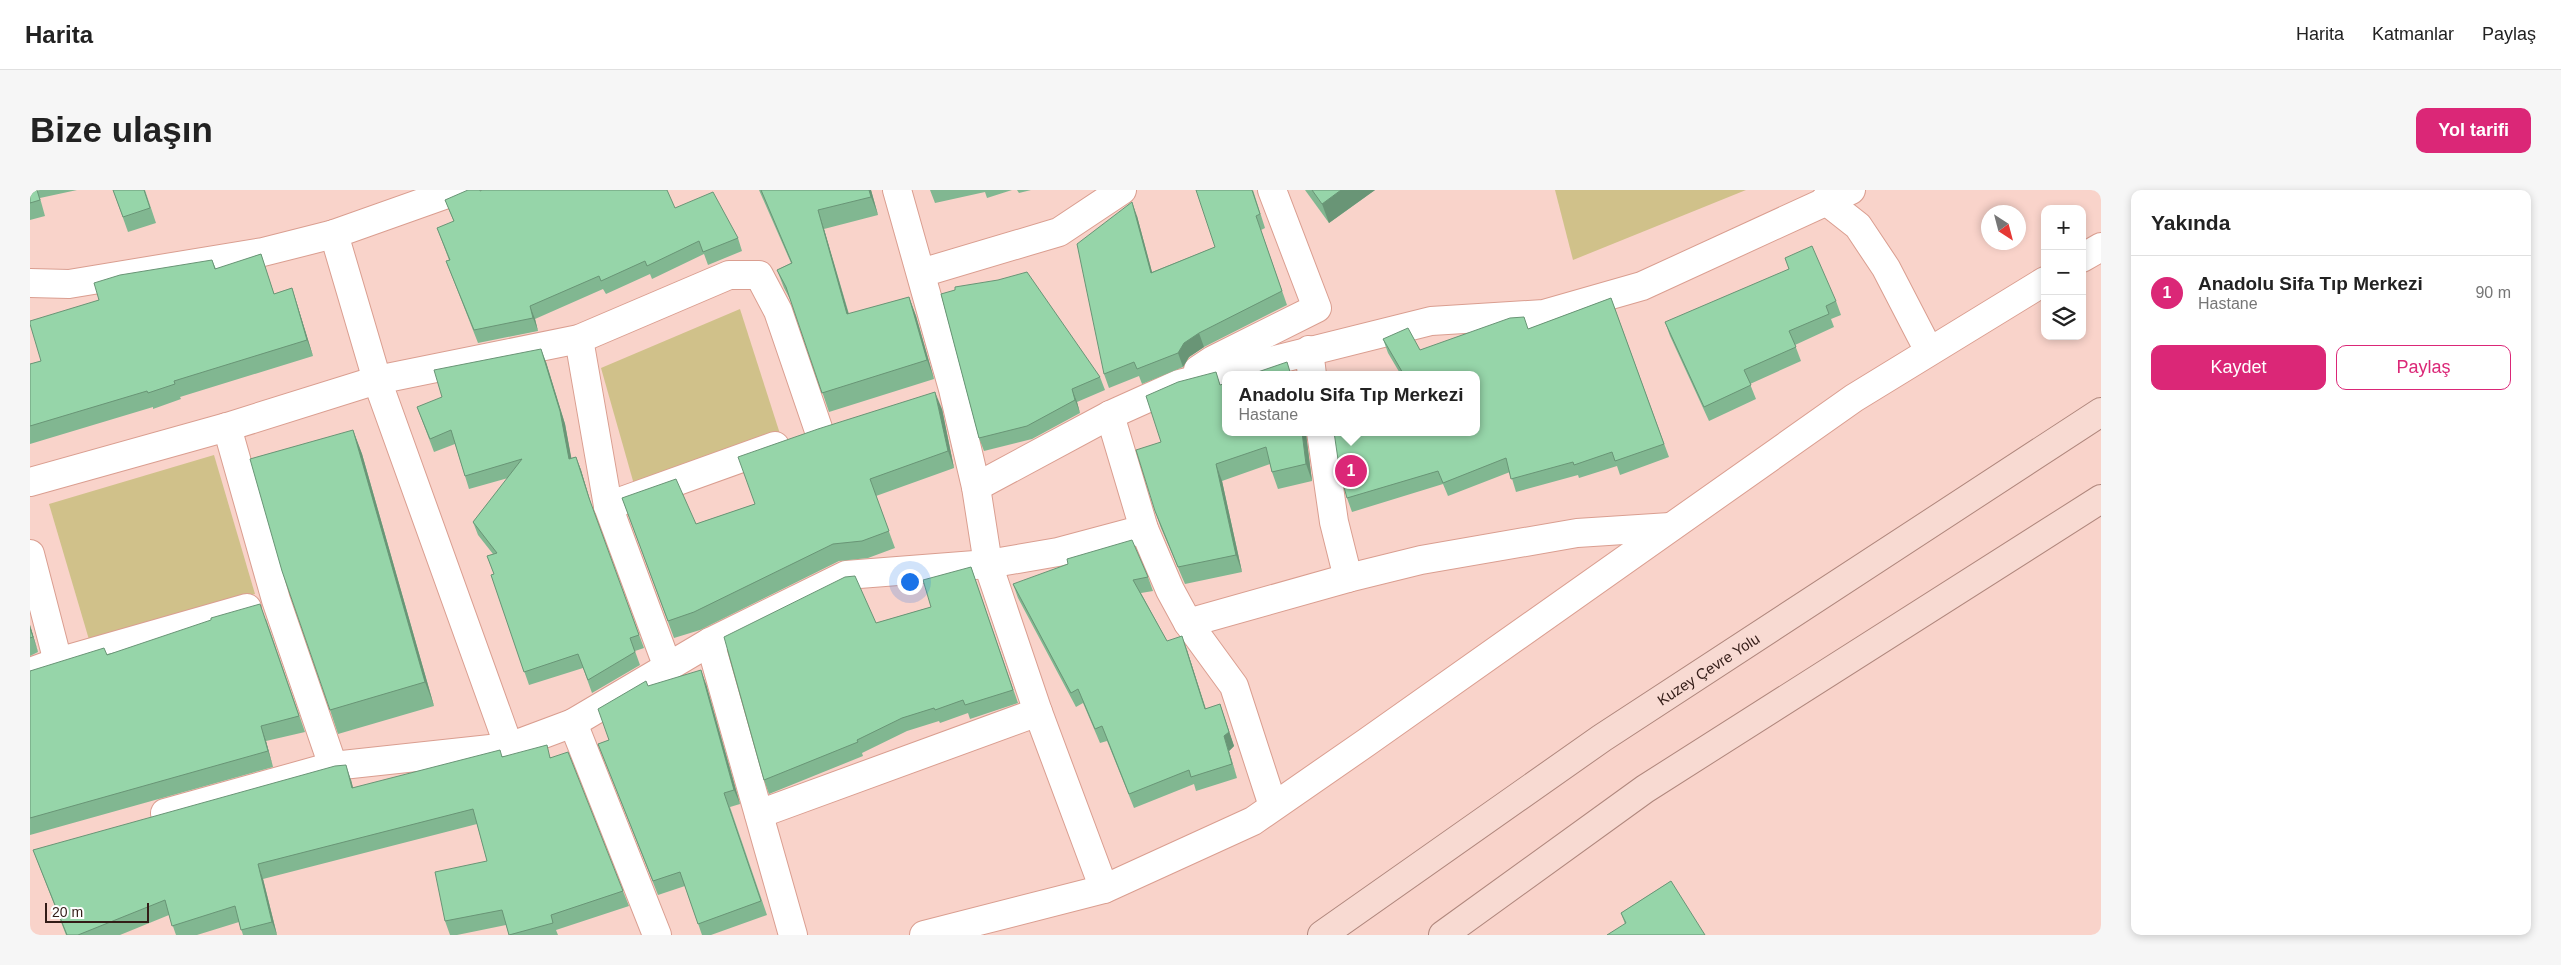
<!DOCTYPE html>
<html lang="tr">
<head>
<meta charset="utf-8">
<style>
	body { margin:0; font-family:Arial,sans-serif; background:#f6f6f6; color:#222 }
	.controls { position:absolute; right:15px; top:15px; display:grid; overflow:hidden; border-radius:10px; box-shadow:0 2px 8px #0003 }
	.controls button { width:45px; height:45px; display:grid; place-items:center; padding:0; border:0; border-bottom:1px solid #e0e0e0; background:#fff; color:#222; font:25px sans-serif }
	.compass { position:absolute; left:1951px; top:15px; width:45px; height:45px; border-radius:50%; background:#fff; box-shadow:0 2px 8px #0003; rotate:144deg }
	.scale { position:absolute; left:15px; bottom:12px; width:104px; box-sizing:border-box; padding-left:5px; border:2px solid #331c17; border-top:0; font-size:14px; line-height:18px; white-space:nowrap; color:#331c17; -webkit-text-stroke:4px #fefefe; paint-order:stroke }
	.you { position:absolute; left:879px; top:391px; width:18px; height:18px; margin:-12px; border:4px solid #fff; border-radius:50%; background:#1a73e8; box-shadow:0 0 0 8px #1a73e833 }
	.badge { display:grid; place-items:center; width:32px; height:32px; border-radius:50%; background:#db2777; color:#fff; font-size:16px; font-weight:700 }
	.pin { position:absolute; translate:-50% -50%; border:2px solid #fff; box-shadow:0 1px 5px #0006 }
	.popup { position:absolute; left:1192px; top:181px; width:258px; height:65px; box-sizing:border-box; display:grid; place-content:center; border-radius:10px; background:#fff; filter:drop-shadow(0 1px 4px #0005); font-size:16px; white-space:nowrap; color:#767676 }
	.popup b { font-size:19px; color:#222 }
	.popup::after { content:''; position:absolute; left:50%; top:100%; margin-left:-10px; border:10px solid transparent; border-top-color:#fff }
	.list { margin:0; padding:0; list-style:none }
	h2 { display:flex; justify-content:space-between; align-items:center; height:65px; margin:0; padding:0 20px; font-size:21px }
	h2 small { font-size:16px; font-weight:400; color:#767676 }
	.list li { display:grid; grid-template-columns:32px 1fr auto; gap:15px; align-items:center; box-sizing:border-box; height:75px; padding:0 20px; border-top:1px solid #e0e0e0 }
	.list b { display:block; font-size:19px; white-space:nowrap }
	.list p { margin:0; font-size:16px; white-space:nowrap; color:#767676 }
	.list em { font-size:16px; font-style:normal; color:#767676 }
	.actions { display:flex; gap:10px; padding:15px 20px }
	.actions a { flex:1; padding:11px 0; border:1px solid #db2777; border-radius:10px; text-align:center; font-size:18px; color:#db2777 }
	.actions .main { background:#db2777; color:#fff }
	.icon { flex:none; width:28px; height:28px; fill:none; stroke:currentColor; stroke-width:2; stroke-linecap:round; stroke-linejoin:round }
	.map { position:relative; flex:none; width:2071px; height:745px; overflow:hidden; border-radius:10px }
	header { display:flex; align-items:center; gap:30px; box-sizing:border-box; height:70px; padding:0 25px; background:#fff; border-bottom:1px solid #e0e0e0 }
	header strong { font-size:24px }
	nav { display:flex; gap:28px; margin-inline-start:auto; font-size:18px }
	.intro { display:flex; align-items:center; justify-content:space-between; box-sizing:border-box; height:120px; padding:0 30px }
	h1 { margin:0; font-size:35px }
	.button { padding:12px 22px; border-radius:10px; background:#db2777; color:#fff; font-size:18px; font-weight:700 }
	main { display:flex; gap:30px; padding:0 30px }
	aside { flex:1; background:#fff; border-radius:10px; box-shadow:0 2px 8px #0003 }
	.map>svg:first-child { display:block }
</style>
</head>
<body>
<header>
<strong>Harita</strong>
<nav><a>Harita</a><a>Katmanlar</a><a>Paylaş</a></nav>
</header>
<div class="intro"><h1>Bize ulaşın</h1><a class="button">Yol tarifi</a></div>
<main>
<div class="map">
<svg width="2071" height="745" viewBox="0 0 2071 745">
	<rect width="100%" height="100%" fill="#f9d3ca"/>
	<g fill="#d0c18a">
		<polygon points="1525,0 1716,0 1543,70"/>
		<polygon points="710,119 751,247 605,298 571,178"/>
		<polygon points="184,265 225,404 60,453 19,314"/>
	</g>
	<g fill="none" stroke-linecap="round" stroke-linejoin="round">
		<defs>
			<g id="minor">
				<polyline points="867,0 923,199 946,297 958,374 1008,522 1074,699"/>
				<polyline points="1795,10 1828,36 1856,78 1899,161"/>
				<polyline points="304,44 347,190 479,557 543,533 680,452 816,385 958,374 1028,362 1114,339"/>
				<polyline points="891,83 1029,42 1092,0"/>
				<polyline points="0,93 39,94 233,62 304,44 428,0"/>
				<polyline points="549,149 578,316 637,475"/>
				<polyline points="1279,160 1282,185"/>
				<polyline points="1168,180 1183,170 1287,118 1242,0"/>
				<polyline points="1080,225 1114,339 1140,400 1158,433 1204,496 1243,616"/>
				<polyline points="197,237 246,410 303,576"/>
				<polyline points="1291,242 1304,332 1318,388"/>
				<polyline points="0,292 197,237 347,190 549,149 699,85 729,85 748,121 789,241"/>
				<polyline points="946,297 1080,225 1149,194 1401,131 1514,124 1612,96 1821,0"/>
				<polyline points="578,316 745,256"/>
				<polyline points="0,364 28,472"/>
				<polyline points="1158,433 1318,388 1391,370 1547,343 1640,337"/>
				<polyline points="680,452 763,745"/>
				<polyline points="0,482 28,472 217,418"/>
				<polyline points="543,533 627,745"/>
				<polyline points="135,623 303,576 479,557"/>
				<polyline points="729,624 1008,522"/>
			</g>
			<g id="tertiary">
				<polyline points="2052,68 2071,57"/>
				<polyline points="894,745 1074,699 1223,631 1337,552 1824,208 2015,91"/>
			</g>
			<g id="primary">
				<path id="s1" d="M1292,745L1572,548L2071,222"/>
				<polyline points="1413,745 1615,599 2071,309"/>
			</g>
		</defs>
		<use href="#minor" stroke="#da9e90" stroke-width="30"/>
		<use href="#tertiary" stroke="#da9e90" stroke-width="30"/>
		<use href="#primary" stroke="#b0877d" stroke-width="30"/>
		<use href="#minor" stroke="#fff" stroke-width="28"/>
		<use href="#tertiary" stroke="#fff" stroke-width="28"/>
		<use href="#primary" stroke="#f8dad2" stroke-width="28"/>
	</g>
	<g fill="#81b791">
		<polygon points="0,0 47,0 10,8 15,26 0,30"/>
		<polygon points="83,0 115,0 126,33 98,42"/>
		<polygon points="729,0 841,0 848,25 794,39 819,124 879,107 886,126 904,189 799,222 762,113 754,98 747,80 761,73"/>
		<polygon points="900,0 982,0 957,8 955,2 905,13"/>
		<polygon points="987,0 1001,0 989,3"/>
		<polygon points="1223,0 1235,38 1231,40 1257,115 1174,157 1159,167 1153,177 1112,194 1109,186 1079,198 1074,184 1107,26 1122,82 1185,57"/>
		<polygon points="1275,0 1345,0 1299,33"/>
		<polygon points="450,1 645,18 708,48 712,61 678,75 674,64 622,89 620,84 576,104 573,99 505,129 508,141 448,153 416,71 419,70 407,38 424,32 415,10"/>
		<polygon points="231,64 244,104 262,98 267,114 283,166 150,207 151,209 123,219 123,217 0,254 0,174 11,171 69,110 182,70 186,79"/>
		<polygon points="911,104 1070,187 1075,200 1047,212 1050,223 1002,249 954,261 949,248"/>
		<polygon points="1581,108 1639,267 1590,285 1587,276 1549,288 1548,285 1486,302 1480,282 1418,306 1413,294 1322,322 1317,308 1446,242 1446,185 1371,185 1358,163 1353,149 1390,160 1498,139"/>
		<polygon points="1806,111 1811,125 1801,129 1804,137 1765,155 1771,171 1720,194 1726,209 1679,231 1640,146 1635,132"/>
		<polygon points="516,172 535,234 541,268 546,267 551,280 563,320 614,458 605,461 610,475 562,503 553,478 499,495 461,385 464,384 457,366 463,364 448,345 443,332 478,288 439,299 435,286 425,254 404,262 387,217"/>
		<polygon points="1186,182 1190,195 1196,242 1276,242 1276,244 1282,291 1248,299 1242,282 1240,274 1192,291 1212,382 1155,394 1131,338 1125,321 1131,252"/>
		<polygon points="912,219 924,278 846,306 865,358 838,368 809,371 670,440 644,448 592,308 666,334 725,314"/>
		<polygon points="323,240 332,264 404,516 308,544 300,520"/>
		<polygon points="941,377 988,513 940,529 938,523 910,533 909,531 877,541 832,563 833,566 739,604 734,590 846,433 901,417"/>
		<polygon points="1118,387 1123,401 1111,403 1137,451 1157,460 1176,519 1190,514 1204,556 1199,561 1207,588 1166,601 1164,594 1104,618 1077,551 1070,553 1053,513 1046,517 988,408 983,394"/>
		<polygon points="236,429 275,542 236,551 243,577 0,645 0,481"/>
		<polygon points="0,435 8,462 0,466"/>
		<polygon points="676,494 710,614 700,617 737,725 681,745 672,745 655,696 628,705 568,554 579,550 618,496"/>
		<polygon points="473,566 521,567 593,701 599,716 526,740 528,745 479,745 476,735 427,745 420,745 415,731 457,671 447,634 233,689 247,745 213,745 209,732 167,745 146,745 139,725 90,745 36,745 3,660 321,590 323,598"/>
		<polygon points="1641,691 1595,734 1591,723"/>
	</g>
	<g fill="#699576">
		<polygon points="839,0 841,0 848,25 841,7"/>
		<polygon points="1311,0 1345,0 1299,33 1292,14"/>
		<polygon points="1102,12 1107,26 1126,97 1121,83"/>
		<polygon points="788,20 794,39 824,143 817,124"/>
		<polygon points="262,98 267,114 283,166 277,150"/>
		<polygon points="879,107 886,126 904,189 897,170"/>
		<polygon points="500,116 505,129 508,141 503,128"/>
		<polygon points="1169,143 1174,157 1159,167 1153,177 1148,163 1154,153"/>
		<polygon points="511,159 516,172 535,234 544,282 539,269"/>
		<polygon points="1042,199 1047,212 1050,223 1045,210"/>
		<polygon points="905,202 912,219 924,278 918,261"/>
		<polygon points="323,240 332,264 404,516 395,492"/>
		<polygon points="1272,242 1276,242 1276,244 1282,291 1276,274"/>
		<polygon points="546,267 551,280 563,321 559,308"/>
		<polygon points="1186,274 1192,291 1212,382 1206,365"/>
		<polygon points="0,435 8,462 0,438"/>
		<polygon points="1152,446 1157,460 1180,533 1175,519"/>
		<polygon points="671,480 676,494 710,614 704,600"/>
		<polygon points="1190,514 1204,556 1199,561 1207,588 1194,546"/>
		<polygon points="231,536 236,551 243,577 238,561"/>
		<polygon points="316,575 321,590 327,613 322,598"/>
		<polygon points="228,674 233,689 247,745 242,732"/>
	</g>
	<g fill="#96d5a9" stroke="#699576">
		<polygon points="0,0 7,0 10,10 0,13"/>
		<polygon points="83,0 114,0 120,18 93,27"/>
		<polygon points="438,0 450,0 450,1 452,0 637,0 645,18 683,2 708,48 673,62 669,51 617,76 615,71 571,91 569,86 500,116 503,128 444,140 416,71 420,70 407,38 424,31 415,10"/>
		<polygon points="731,0 839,0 841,7 788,20 817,124 879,107 897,170 792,203 756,97 747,80 762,73"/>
		<polygon points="1166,0 1222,0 1230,24 1226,26 1252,101 1169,143 1154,153 1148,163 1107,179 1104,172 1074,184 1047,54 1102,12 1121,83 1185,57"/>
		<polygon points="1282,0 1311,0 1292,14"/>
		<polygon points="1782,56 1806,111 1796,116 1799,124 1759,141 1766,157 1714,180 1721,195 1674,217 1635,132 1759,79 1755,68"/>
		<polygon points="231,64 244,104 262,98 277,150 144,191 145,194 118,203 117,201 0,236 0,174 11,171 0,134 0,131 69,110 64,93 90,85 182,70 185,79"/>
		<polygon points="997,82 1070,187 1042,199 1045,210 997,236 949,248 911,104 925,100 925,97 968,90"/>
		<polygon points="1581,108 1634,254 1585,271 1582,262 1544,275 1543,272 1481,289 1476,268 1413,293 1408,281 1317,308 1310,283 1304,242 1446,242 1446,185 1374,185 1353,149 1378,138 1390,160 1480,128 1494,127 1498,139"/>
		<polygon points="511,159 530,221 539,269 546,267 559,308 609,445 600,448 605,462 558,490 548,464 494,482 461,385 464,384 457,366 467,363 443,332 492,269 435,286 421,240 400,249 387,217 412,207 404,180"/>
		<polygon points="1257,172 1261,185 1219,185"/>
		<polygon points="1186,182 1190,195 1196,193 1196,242 1272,242 1276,274 1242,282 1236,257 1186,274 1206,365 1148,377 1125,321 1106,260 1131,252 1116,206 1148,192"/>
		<polygon points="905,202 918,261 840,289 859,341 832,351 803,354 664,422 638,431 592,308 646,289 666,334 725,314 708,267 788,239"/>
		<polygon points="323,240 395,492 300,520 252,381 220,269"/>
		<polygon points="1102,350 1118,387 1103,390 1137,451 1152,446 1175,519 1190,514 1199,542 1194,546 1202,574 1161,587 1159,580 1099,604 1072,536 1065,539 1048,499 1041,503 983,394 1038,374 1037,369"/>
		<polygon points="941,377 983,500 935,515 933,510 905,520 904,518 872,528 827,550 828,552 734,590 694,447 815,387 825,386 846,433 901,417 893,390"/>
		<polygon points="230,414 269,526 231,536 238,561 0,628 0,481 74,458 77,465 181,430 181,428"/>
		<polygon points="0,438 3,447 0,448"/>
		<polygon points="671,480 704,600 694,603 731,711 668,734 650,682 623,691 568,554 579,550 568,519 616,491 618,496"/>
		<polygon points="517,555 520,568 538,562 593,701 521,725 523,733 479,745 472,720 415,731 405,682 457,671 443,619 228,674 242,732 211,740 205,716 142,736 135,710 48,745 37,745 3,660 305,576 316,575 322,598 470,560 472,567"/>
		<polygon points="1641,691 1675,745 1577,745 1596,733 1591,723"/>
	</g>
	<g text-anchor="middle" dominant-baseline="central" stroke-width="4" stroke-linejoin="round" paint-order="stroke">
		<g font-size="15" fill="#331c17" stroke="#fefefe">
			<text stroke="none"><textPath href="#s1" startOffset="469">Kuzey Çevre Yolu</textPath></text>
		</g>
	</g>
</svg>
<div class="controls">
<button>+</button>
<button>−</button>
<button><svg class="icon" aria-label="layers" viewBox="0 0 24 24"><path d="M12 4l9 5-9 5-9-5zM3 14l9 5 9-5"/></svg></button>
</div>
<svg class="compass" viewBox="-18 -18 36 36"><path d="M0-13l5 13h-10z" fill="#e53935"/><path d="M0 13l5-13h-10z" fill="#767676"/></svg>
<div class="scale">20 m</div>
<div class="you"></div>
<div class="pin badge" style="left:1321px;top:281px">1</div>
<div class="popup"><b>Anadolu Sifa Tıp Merkezi</b>Hastane</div>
</div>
<aside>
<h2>Yakında<small></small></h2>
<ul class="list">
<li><span class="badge">1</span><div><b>Anadolu Sifa Tıp Merkezi</b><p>Hastane</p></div><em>90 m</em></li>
</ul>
<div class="actions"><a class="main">Kaydet</a><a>Paylaş</a></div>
</aside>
</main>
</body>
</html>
